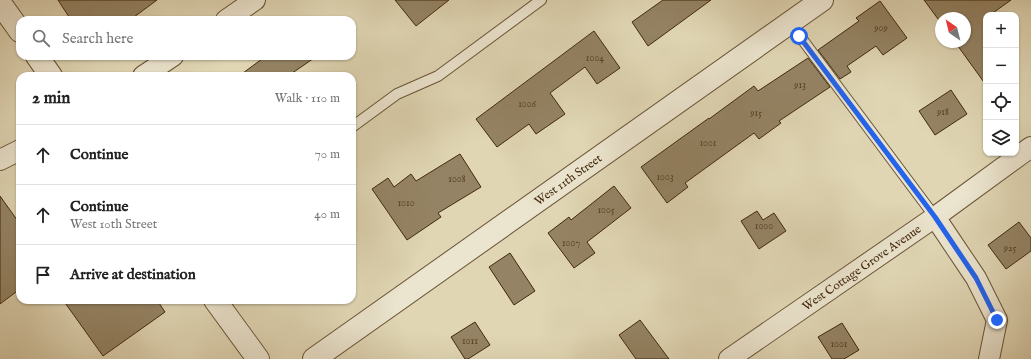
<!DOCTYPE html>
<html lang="en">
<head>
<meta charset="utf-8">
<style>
	body { margin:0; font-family:"IM FELL English",serif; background:#f2f2f2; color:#222 }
	.controls { position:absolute; right:12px; top:12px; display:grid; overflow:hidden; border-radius:8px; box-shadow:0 1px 3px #0004 }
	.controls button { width:36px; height:36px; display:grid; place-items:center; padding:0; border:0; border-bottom:1px solid #e0e0e0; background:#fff; color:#222; font:20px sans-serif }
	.compass { position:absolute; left:935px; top:12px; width:36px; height:36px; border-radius:50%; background:#fff; box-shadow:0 1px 3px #0004; rotate:325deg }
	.stop { position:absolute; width:12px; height:12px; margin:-9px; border:3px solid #2563eb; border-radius:50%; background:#fff }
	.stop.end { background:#2563eb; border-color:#fff; box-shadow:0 1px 4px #0008 }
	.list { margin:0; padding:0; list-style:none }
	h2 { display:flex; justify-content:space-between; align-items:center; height:52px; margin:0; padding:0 16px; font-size:17px }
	h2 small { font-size:13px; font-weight:400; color:#767676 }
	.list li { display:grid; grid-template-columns:26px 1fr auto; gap:12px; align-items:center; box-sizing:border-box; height:60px; padding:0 16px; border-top:1px solid #e0e0e0 }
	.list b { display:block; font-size:15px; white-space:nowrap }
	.list p { margin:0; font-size:13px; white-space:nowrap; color:#767676 }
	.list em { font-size:13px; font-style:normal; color:#767676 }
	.icon { flex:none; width:22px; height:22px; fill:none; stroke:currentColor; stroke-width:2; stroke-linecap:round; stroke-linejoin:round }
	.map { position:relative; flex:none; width:1031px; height:359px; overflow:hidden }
	.search { position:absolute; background:#fff; box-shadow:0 1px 3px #0004; left:16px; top:16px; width:340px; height:44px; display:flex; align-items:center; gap:10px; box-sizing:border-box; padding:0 14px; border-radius:12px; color:#767676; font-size:15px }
	.panel { position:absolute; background:#fff; box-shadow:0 1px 3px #0004; left:16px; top:72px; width:340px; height:232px; border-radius:12px }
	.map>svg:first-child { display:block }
</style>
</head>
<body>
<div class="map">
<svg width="1031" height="359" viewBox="0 0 1031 359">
	<rect width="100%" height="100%" fill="#e0d6b4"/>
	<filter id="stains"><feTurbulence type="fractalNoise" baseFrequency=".005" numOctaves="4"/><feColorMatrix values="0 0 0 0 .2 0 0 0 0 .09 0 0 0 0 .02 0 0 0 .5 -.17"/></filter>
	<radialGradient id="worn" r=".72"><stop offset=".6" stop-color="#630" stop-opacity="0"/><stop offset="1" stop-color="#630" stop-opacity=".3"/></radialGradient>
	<g fill="#948364" stroke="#41290d">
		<polygon points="58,0 157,0 130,20 71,20"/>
		<polygon points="395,0 449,0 416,26"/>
		<polygon points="663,0 711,0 648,46 632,22"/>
		<polygon points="924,0 1011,0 990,15 986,15 986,85 955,42 965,42 965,18 941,18 941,23"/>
		<polygon points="880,1 907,38 883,55 876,46 847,66 851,72 840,79 818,50 859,21 856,18"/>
		<polygon points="594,31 620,68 597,84 585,67 550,93 565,114 536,134 529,124 497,147 476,119"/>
		<polygon points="266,56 317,56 288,76 239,76"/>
		<polygon points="808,58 830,87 779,121 781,123 759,139 754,133 685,183 688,187 667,203 641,167 709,118 709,119 754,86 758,91"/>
		<polygon points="951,90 967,114 935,135 919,111"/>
		<polygon points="460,154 481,187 438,213 441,217 407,240 372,189 388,178 394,187 411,174 416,181"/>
		<polygon points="614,186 631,208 587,242 595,253 574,268 548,233 569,217 571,220"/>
		<polygon points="0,196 20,224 20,289 0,304"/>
		<polygon points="757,211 763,220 774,213 786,231 759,249 741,221"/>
		<polygon points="1019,222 1031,238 1031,251 1006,269 988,245"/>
		<polygon points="510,253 535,291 514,305 489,267"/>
		<polygon points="63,300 157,300 165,312 103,356"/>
		<polygon points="640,320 669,359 636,359 619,335"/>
		<polygon points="475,322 490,345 468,359 465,359 451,337"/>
		<polygon points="842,323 859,350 844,359 832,359 818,337"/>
	</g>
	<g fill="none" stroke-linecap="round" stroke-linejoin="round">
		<defs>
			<g id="service">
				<polyline points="790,23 935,217"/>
				<polyline points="352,127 397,94 438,76 541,0"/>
			</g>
			<g id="minor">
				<polyline points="226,20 255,0"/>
				<polyline points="143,76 173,56"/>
				<polyline points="0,160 20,150"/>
				<polyline points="935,217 976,278 997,320 989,359"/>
				<path id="s1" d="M729,359L935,217L1031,147"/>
			</g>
			<g id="tertiary">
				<polyline points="0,3 20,31"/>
				<polyline points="37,56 51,76"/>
				<polyline points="215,300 258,359"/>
				<path id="s2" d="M314,359L822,0"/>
			</g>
		</defs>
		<use href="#service" stroke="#695437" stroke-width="12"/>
		<use href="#minor" stroke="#695437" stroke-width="22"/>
		<use href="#tertiary" stroke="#695437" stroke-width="24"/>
		<use href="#service" stroke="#ebe4ce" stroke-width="10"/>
		<use href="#minor" stroke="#ebe4ce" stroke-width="20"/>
		<use href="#tertiary" stroke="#ebe4ce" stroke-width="22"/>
	</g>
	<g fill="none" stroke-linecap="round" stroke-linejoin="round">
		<polyline stroke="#2563eb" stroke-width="5" points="799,36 935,217 976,278 997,320"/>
	</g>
	<g text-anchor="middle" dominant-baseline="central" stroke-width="4" stroke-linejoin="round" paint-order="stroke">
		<g font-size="10" fill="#564023">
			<text x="881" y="28">909</text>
			<text x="595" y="58">1004</text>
			<text x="800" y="85">913</text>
			<text x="527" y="104">1006</text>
			<text x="943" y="112">918</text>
			<text x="756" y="113">915</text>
			<text x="708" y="143">1001</text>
			<text x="665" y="177">1003</text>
			<text x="457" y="179">1008</text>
			<text x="406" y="203">1010</text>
			<text x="606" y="210">1005</text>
			<text x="764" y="226">1000</text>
			<text x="571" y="243">1007</text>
			<text x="1010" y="248">925</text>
			<text x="470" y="341">1011</text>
			<text x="839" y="344">1001</text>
		</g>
		<g font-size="12" fill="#41290d" stroke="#ebe4ce">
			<text stroke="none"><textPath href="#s2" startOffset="311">West 11th Street</textPath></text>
			<text stroke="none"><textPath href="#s1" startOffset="161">West Cottage Grove Avenue</textPath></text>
		</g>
	</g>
	<rect width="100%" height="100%" filter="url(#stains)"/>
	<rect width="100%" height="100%" fill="url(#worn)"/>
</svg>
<div class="controls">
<button>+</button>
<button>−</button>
<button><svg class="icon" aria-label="locate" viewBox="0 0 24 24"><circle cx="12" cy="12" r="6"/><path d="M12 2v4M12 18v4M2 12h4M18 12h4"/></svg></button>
<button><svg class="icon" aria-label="layers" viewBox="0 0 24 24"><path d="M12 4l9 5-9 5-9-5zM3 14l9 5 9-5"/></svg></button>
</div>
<svg class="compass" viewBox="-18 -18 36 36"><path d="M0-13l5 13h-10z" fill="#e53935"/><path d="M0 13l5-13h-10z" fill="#767676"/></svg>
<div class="stop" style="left:799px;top:36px"></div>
<div class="stop end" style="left:997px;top:320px"></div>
<div class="search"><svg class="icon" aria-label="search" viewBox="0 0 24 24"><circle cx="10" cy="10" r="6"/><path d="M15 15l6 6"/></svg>Search here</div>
<section class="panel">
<h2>2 min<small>Walk · 110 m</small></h2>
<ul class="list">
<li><svg class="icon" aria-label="ahead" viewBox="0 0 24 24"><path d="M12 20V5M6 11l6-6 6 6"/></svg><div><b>Continue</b></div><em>70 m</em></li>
<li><svg class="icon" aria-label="ahead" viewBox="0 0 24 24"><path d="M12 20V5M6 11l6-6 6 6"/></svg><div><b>Continue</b><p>West 10th Street</p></div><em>40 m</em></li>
<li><svg class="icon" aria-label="arrive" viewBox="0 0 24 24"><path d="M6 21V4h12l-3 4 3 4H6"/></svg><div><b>Arrive at destination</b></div></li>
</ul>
</section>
</div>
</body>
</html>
